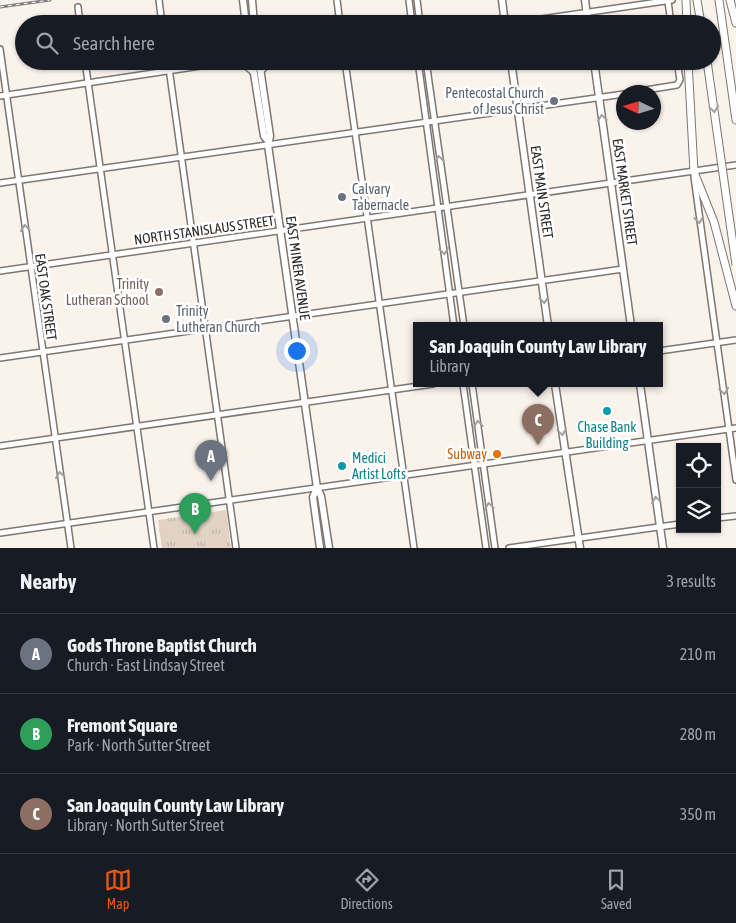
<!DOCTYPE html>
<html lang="en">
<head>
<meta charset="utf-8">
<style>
	body { margin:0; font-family:"Asap Condensed",sans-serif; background:#242831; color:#f1f3f6 }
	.controls { position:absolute; right:15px; bottom:15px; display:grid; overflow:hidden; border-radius:0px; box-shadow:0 1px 4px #0004 }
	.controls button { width:45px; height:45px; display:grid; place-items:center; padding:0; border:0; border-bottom:1px solid #363941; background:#171b24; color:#f1f3f6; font:25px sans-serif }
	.compass { position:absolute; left:616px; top:85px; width:45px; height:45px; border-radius:50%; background:#171b24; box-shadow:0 1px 4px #0004; rotate:274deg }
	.you { position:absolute; left:296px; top:350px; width:18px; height:18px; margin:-12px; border:4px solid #fff; border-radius:50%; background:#1a73e8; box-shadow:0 0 0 8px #1a73e833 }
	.badge { display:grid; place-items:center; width:32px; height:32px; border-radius:50%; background:#ea580c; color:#fff; font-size:16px; font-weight:700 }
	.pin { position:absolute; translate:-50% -41px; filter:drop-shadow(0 1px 2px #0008) }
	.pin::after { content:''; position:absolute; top:26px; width:18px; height:15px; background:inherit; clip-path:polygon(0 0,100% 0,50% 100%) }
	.popup { position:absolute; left:413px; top:322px; width:250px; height:65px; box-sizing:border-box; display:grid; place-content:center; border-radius:0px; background:#171b24; filter:drop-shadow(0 1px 4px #0005); font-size:16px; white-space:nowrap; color:#9ea1a6 }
	.popup b { font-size:19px; color:#f1f3f6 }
	.popup::after { content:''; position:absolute; left:50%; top:100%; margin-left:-10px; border:10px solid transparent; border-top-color:#171b24 }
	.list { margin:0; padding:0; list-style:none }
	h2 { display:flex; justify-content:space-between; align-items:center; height:65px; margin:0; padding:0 20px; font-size:21px }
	h2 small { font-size:16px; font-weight:400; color:#9ea1a6 }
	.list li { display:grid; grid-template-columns:32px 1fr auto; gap:15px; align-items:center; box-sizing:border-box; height:80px; padding:0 20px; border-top:1px solid #363941 }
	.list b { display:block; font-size:19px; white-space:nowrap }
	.list p { margin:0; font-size:16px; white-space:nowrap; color:#9ea1a6 }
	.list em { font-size:16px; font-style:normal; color:#9ea1a6 }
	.icon { flex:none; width:28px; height:28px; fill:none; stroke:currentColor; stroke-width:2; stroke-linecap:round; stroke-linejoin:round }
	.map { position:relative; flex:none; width:736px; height:548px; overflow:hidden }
	.search { position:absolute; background:#171b24; box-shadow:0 1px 4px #0004; left:15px; right:15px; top:15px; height:55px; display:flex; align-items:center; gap:12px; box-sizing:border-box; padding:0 18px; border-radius:28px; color:#9ea1a6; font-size:19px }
	.sheet { height:305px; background:#171b24 }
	nav { display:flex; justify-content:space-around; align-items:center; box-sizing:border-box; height:70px; border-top:1px solid #363941; background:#171b24; font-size:14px; color:#9ea1a6 }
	nav a { display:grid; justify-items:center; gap:2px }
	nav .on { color:#ea580c }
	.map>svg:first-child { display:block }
</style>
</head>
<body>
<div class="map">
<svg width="736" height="548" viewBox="0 0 736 548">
	<defs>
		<pattern id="park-tufts" width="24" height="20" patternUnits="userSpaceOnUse" patternTransform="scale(1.25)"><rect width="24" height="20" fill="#e1d2c3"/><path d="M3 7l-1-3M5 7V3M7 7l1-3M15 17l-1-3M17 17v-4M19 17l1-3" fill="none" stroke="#c1b4a8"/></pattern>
	</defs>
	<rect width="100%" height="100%" fill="#faf3ec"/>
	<polygon fill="url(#park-tufts)" points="226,510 231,548 162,548 158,520"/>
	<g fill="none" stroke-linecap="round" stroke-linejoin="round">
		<defs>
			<g id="minor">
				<polyline points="159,0 162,24"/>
				<polyline points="337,0 340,24"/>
				<polyline points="409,0 412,24"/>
				<polyline points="417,0 420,24"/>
				<polyline points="668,1 671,24"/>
				<polyline points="78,7 80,24"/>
				<polyline points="507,24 672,0"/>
				<polyline points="0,49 71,548"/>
				<polyline points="85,61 154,548"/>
				<polyline points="168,61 236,548"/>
				<polyline points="345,61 414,548"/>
				<polyline points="418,61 454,326"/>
				<polyline points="426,61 464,326"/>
				<polyline points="230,63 246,66 253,72"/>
				<polyline points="261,71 271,61"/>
				<polyline points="633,92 677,85 680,80 677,61"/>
				<polyline points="0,96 234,61"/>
				<polyline points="694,177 736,480"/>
				<polyline points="0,183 624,94"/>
				<polyline points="0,271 736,165"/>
				<polyline points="659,351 736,340"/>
				<polyline points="0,358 623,269"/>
				<polyline points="463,384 486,548"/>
				<polyline points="472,384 495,548"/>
				<polyline points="0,446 433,384"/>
				<polyline points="717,518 736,516"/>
				<polyline points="0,533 736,428"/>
				<polyline points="509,548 680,524"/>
			</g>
			<g id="major">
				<polyline points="243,0 246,24"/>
				<polyline points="252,0 254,24"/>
				<polyline points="502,0 505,24"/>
				<polyline points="585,0 588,24"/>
				<polyline points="252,61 264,136 268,141"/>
				<polyline points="259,61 270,136 268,145 317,488 321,496 329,548"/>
				<polyline points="511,61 548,326"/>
				<polyline points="594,61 631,326"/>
				<polyline points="555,384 580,548"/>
				<polyline points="640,384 663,548"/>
				<polyline points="317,488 313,497 320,548"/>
			</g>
			<g id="highway">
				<polyline points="686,0 687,24"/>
				<polyline points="697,0 701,24"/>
				<polyline points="719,0 736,120"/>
				<polyline points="730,0 736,23"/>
				<polyline points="688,61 694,172 714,222 736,306"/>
			</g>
		</defs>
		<use href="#minor" stroke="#7e7771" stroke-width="8"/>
		<use href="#major" stroke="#7e7771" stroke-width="9"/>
		<use href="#highway" stroke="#7e7771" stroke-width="9"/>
		<use href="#minor" stroke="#fff" stroke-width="5"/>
		<use href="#major" stroke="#fff" stroke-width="6"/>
		<use href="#highway" stroke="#fff" stroke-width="7"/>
		<defs>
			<polyline id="rail" points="0,7 50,0"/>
		</defs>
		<use href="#rail" stroke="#837e7a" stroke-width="3"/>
		<use href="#rail" stroke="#fff" stroke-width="1" stroke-dasharray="4" stroke-linecap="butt"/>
		<defs>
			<polyline id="highway-bridge" points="707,61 736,265"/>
		</defs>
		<use href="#highway-bridge" stroke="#7e7771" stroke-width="9" stroke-linecap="butt"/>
		<use href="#highway-bridge" stroke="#fff" stroke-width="7"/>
	</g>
	<defs><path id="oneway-chevron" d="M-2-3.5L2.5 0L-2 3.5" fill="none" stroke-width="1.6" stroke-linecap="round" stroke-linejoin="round" transform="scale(1.25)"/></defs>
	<g stroke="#a09f9e">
		<use href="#oneway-chevron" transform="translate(714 109) rotate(82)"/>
		<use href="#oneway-chevron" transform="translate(602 118) rotate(-98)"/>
		<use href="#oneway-chevron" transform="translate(439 159) rotate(-97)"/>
		<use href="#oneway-chevron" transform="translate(699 220) rotate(82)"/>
		<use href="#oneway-chevron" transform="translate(25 228) rotate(-97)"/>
		<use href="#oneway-chevron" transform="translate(444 251) rotate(82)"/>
		<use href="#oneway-chevron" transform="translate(544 300) rotate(83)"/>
		<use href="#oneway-chevron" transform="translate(724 391) rotate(82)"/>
		<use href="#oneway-chevron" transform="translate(478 424) rotate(-98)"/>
		<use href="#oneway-chevron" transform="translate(562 432) rotate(82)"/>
		<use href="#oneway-chevron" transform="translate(60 475) rotate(-98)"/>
		<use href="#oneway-chevron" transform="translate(656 500) rotate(-98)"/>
		<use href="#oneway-chevron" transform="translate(489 506) rotate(-98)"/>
	</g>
	<g fill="#6b7280" stroke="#fff" stroke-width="2">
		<circle cx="554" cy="101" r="5"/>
		<circle cx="342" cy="197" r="5"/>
		<circle cx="166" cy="319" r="5"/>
	</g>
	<circle fill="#8d6e63" stroke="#fff" stroke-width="2" cx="159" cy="292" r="5"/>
	<g fill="#0f9aa8" stroke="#fff" stroke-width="2">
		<circle cx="607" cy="411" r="5"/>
		<circle cx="342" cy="466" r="5"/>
	</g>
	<circle fill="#e8710a" stroke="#fff" stroke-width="2" cx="497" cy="454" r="5"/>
	<g text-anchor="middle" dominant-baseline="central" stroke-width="5" stroke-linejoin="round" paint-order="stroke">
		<g font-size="14" fill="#5b616d" stroke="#fff" text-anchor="start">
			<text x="544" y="93" text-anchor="end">Pentecostal Church<tspan x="544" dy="16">of Jesus Christ</tspan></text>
			<text x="352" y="189">Calvary<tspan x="352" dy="16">Tabernacle</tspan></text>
			<text x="176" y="311">Trinity<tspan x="176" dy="16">Lutheran Church</tspan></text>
		</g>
		<g font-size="14" fill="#2d2a28" stroke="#fff">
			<text transform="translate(542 192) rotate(82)">EAST MAIN STREET</text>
			<text transform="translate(625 192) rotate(82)">EAST MARKET STREET</text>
			<text transform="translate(204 230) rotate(-8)">NORTH STANISLAUS STREET</text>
			<text transform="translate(298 268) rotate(82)">EAST MINER AVENUE</text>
			<text transform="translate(46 297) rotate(82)">EAST OAK STREET</text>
		</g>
		<g font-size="14" fill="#785e54" stroke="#fff" text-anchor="end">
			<text x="149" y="284">Trinity<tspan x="149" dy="16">Lutheran School</tspan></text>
		</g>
		<g font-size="14" fill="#0d838f" stroke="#fff">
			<text x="607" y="427">Chase Bank<tspan x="607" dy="16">Building</tspan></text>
			<text x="352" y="458" text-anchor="start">Medici<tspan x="352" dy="16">Artist Lofts</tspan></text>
		</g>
		<g font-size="14" fill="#c56008" stroke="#fff" text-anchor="end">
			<text x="487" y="454">Subway</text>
		</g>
	</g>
</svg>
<div class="controls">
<button><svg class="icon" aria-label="locate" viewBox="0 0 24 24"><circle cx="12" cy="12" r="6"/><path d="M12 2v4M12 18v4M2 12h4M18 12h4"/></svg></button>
<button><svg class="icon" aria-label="layers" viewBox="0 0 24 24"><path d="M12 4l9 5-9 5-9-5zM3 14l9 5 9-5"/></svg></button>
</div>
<svg class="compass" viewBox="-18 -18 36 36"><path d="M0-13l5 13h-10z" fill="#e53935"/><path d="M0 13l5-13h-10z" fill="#9ea1a6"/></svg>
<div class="you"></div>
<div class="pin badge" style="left:211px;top:481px;background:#6b7280">A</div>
<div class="pin badge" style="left:195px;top:534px;background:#2e9e5b">B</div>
<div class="pin badge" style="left:538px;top:445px;background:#8d6e63">C</div>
<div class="popup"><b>San Joaquin County Law Library</b>Library</div>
<div class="search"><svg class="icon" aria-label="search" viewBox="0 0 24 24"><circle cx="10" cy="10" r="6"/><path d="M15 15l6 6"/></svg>Search here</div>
</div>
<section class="sheet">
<h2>Nearby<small>3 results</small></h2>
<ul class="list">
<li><span class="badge" style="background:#6b7280">A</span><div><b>Gods Throne Baptist Church</b><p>Church · East Lindsay Street</p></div><em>210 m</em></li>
<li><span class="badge" style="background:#2e9e5b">B</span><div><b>Fremont Square</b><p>Park · North Sutter Street</p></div><em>280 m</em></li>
<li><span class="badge" style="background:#8d6e63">C</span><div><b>San Joaquin County Law Library</b><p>Library · North Sutter Street</p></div><em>350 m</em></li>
</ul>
</section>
<nav>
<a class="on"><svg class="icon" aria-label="map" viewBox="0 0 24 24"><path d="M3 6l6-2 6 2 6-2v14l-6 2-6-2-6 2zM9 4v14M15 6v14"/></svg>Map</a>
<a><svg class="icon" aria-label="directions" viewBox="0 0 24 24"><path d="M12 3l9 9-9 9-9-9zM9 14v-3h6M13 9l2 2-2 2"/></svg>Directions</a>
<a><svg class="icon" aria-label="saved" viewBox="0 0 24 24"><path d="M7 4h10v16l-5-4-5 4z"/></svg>Saved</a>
</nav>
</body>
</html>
